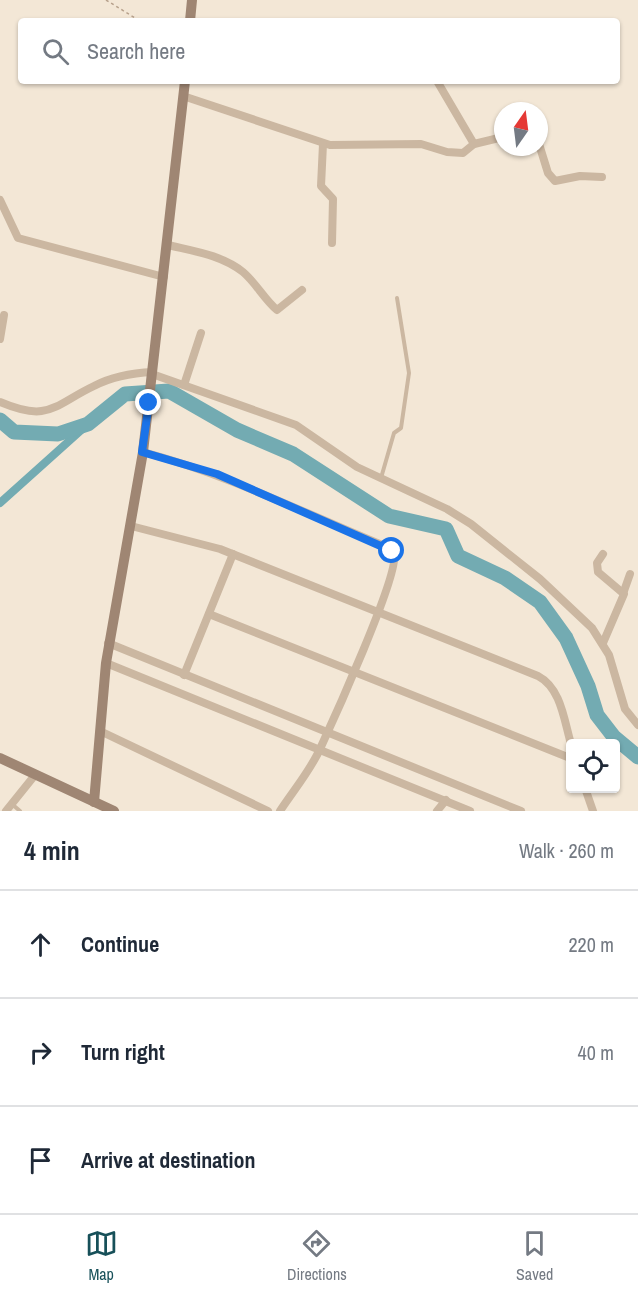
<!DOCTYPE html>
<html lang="en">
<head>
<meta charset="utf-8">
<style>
	body { margin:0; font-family:"Archivo Narrow",sans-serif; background:#f6f6f7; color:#1f2937 }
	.controls { position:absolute; right:18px; bottom:18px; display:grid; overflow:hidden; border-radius:6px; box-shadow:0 2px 4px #0004 }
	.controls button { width:54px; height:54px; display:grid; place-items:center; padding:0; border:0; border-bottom:2px solid #e0e1e3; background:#fff; color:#1f2937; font:30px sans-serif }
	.compass { position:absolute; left:494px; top:102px; width:54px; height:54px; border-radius:50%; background:#fff; box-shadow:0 2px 4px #0004; rotate:14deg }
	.stop { position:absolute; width:18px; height:18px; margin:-14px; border:4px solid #1a73e8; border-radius:50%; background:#fff }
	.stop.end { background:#1a73e8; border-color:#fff; box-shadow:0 2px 6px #0008 }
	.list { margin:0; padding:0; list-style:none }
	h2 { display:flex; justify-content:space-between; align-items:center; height:78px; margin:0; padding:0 24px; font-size:26px }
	h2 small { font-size:20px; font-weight:400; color:#747a83 }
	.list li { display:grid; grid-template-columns:39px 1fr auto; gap:18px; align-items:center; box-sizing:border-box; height:108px; padding:0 24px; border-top:2px solid #e0e1e3 }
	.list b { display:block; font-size:22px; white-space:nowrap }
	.list em { font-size:20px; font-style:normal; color:#747a83 }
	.icon { flex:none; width:33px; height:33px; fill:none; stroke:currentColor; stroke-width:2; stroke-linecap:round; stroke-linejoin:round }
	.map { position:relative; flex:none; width:638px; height:811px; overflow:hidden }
	.search { position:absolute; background:#fff; box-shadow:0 2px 4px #0004; left:18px; right:18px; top:18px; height:66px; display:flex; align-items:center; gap:15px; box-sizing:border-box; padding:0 21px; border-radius:6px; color:#747a83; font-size:22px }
	.sheet { height:402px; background:#fff }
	nav { display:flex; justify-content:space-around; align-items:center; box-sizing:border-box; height:84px; border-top:2px solid #e0e1e3; background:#fff; font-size:16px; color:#747a83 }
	nav a { display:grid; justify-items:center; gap:3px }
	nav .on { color:#175059 }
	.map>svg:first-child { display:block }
</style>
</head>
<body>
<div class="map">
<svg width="638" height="811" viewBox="0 0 638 811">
	<rect width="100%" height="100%" fill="#f3e7d6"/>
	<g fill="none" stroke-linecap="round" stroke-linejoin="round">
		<polyline stroke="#73abb2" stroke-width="8" points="0,503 88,424"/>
		<polyline stroke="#73abb2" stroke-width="15" points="0,420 14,432 58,434 88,424 125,394 169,391 237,430 293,454 389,516 446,529 458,556 505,578 540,602 566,638 588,686 597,715 614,737 638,757"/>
		<polyline stroke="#b7a18c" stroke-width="1.5" stroke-dasharray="3 3" stroke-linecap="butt" points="106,0 140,21"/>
		<g stroke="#cbb7a1" stroke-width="4">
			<polyline points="381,478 394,433 401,428 409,373 397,298"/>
			<polyline points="13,805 20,811"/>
		</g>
		<g stroke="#cbb7a1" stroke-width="8">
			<polyline points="437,81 474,144"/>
			<polyline points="183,96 330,145 421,144 447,152 463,153 474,144 503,137"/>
			<polyline points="323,144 321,186 333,199 332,243"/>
			<polyline points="539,144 548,173 555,181 580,176 602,177"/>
			<polyline points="0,200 18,238 164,277"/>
			<path d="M168,245C193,251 222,255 243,272C256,283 264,299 277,310L302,290"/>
			<polyline points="0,339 4,315"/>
			<polyline points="152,374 296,425 357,467 447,509 471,524 540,579 592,628 609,655 625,709 638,725"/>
			<polyline points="184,385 201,333"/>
			<path d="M0,402C49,423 54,405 94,386C113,376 132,373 153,372"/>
			<path d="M143,452C226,474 302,512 382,545L394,556C398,577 333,721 320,749C310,771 293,791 280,811"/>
			<path d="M131,526L220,549L538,676C561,688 564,720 571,744"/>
			<polyline points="624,591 630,574"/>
			<polyline points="209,614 570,758"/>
			<polyline points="108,643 521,811"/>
			<polyline points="603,643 624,594 598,572 597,563 603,554"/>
			<polyline points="106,663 470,811"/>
			<polyline points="184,675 233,554"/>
			<polyline points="100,731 268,811"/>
			<polyline points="585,788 593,811"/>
			<polyline points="6,811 35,775"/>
			<polyline points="437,811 446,800"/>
		</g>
		<g stroke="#9f8673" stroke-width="10">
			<polyline points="190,21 192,0"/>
			<polyline points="0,758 114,811"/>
			<polyline points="94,802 106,663 143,452 185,81"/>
		</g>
	</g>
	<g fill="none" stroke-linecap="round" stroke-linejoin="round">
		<polyline stroke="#1a73e8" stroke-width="8" points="149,403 142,452 217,474 392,551"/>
	</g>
</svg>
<div class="controls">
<button><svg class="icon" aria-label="locate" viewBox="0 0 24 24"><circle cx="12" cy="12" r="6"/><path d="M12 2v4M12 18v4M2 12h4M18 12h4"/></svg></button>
</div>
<svg class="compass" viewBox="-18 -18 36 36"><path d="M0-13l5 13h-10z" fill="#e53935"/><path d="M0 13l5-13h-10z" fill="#747a83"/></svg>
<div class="stop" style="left:392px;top:551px"></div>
<div class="stop end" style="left:149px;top:403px"></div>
<div class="search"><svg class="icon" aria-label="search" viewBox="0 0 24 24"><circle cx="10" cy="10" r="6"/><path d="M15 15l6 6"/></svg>Search here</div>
</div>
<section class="sheet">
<h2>4 min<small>Walk · 260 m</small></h2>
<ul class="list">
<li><svg class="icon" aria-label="ahead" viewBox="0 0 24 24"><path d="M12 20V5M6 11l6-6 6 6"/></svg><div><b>Continue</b></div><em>220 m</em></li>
<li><svg class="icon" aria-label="right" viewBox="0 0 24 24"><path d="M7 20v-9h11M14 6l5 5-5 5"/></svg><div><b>Turn right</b></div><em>40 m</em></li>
<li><svg class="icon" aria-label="arrive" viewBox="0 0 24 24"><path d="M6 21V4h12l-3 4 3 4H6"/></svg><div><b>Arrive at destination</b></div></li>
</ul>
</section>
<nav>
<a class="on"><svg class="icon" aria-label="map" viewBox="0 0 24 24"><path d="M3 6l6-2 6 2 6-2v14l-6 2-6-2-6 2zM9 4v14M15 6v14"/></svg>Map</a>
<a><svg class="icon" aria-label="directions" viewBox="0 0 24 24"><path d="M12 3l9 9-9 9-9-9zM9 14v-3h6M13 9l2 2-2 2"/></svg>Directions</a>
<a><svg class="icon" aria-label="saved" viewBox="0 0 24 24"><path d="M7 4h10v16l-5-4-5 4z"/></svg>Saved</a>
</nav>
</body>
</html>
